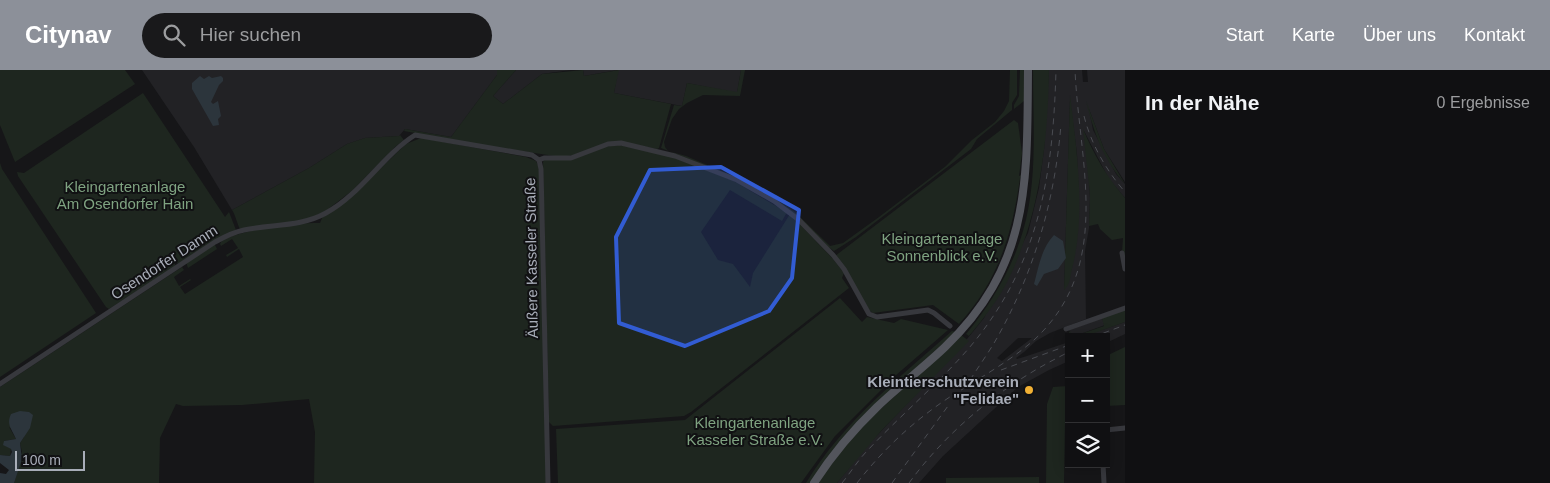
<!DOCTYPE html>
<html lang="de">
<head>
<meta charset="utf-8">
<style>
	body { margin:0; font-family:Helvetica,sans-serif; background:#19191b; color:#f1f3f6 }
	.controls { position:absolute; right:15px; bottom:15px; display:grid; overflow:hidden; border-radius:0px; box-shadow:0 2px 12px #0003 }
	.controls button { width:45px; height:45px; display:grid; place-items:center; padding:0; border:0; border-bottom:1px solid #303032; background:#101012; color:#f1f3f6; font:25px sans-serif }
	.scale { position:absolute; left:15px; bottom:12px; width:70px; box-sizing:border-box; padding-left:5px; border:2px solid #a8adb8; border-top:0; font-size:14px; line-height:18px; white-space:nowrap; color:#a8adb8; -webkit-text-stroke:4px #111113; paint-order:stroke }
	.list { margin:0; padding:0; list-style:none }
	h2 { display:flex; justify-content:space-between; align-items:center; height:65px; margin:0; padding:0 20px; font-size:21px }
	h2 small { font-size:16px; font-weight:400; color:#9c9d9f }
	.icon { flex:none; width:28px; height:28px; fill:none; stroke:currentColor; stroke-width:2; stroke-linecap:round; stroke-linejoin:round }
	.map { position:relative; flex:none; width:1125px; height:413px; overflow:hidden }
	header { display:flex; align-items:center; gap:30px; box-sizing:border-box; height:70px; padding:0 25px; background:#8c9099; color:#fff }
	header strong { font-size:24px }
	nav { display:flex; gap:28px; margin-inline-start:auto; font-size:18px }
	.search { width:350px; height:45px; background:#19191b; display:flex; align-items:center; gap:12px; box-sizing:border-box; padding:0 18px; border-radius:28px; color:#9c9d9f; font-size:19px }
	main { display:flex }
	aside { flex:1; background:#101012 }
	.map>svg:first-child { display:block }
</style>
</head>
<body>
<header>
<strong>Citynav</strong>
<div class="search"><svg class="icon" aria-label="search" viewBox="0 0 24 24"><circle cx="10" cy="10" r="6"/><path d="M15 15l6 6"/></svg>Hier suchen</div>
<nav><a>Start</a><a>Karte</a><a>Über uns</a><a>Kontakt</a></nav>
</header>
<main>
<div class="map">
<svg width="1125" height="413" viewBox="0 0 1125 413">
	<rect width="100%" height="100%" fill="#161618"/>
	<g fill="#222225" fill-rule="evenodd">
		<polygon points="142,0 507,0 497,5 451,67 405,59 399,66 365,68 347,74 309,98 232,140 194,77"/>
		<polygon points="516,0 571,0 542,4 503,34 493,26"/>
		<polygon points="583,0 741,0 737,23 687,13 682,36 614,23 618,0 584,6"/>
		<path d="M1049,0H1082L1083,12H1088L1087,0H1125V112L1104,79L1089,39L1093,60L1116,104L1125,114V128L1109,109L1084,61L1088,93L1090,128L1089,158L1085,181L1086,249L1050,263L1036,271L1024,282L1016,288L1017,289L1027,286L1069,272V291L1049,300L1018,317L943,386L919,413H837L867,376L959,279L984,248L1028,163L1039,118L1044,79ZM1070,30L1077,84L1079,135L1064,220ZM1018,268H1032L1002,291L997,288Z"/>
		<polygon points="1102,248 1105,255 1072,267 1069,260"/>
		<polygon points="1125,252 1125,264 1106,273 1106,267 1081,267"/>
	</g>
	<g fill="#1e261f">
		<polygon points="0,0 125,0 135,14 15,92 0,55"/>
		<polygon points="497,0 516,0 493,26 503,34 542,4 583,0 584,6 619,0 614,23 671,34 659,78 657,79 621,72 574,85 561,87 487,76 404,61 405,59 451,67 497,5"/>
		<polygon points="741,0 745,0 740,26 703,25 687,33 679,39 672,49 664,72 665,77 668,81 686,86 738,108 779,131 796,143 830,176 843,173 879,147 946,96 972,70 995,52 1004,41 1009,31 1010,0 1017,0 1017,25 1012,33 1012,40 977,69 971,79 856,167 834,181 827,176 804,152 780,132 737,108 661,78 674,35 682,36 687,13 737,22"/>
		<polygon points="1020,0 1024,0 1024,31 1014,39 1014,35 1019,26"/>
		<path d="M1033,0H1049C1048,70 1040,143 1010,206C1000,228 984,248 969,266L966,264C991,234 1012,199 1023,161C1038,110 1033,53 1033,0Z"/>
		<polygon points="143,23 225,147 229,142 236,160 178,194 171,183 168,185 175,194 175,197 109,239 106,237 18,106 17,102 24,103"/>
		<path d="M1070,25C1077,80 1086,146 1072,199C1070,207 1070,215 1064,220Z"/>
		<path d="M1086,31L1104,79L1125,114C1103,89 1094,63 1086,31Z"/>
		<path d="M1014,50L1018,53L1022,83L1019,106L1022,105L1020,108C1012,165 998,211 959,254L933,235L873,243L870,241L835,186Z"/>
		<path d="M1083,59C1094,85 1107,107 1125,128V199L1122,183L1123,168L1112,170L1100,159L1098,154L1089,156L1090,125Z"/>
		<path d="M400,65L404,70L395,77L353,120L323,143L300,151L240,159C237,154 236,146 232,140L309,98L347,74L365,68L399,66Z"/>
		<path d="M421,68L526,87L536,91L539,97L547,413H314L315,362L309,329L242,335L183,336L176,334L160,368L159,413H14L22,382L20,373L24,367L9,357L16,369L4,371V375L11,379L10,386L0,385V317L182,197L184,200L174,207L179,216L190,209L191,210L180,217L185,224L243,187L239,179L227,187L226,185L238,178L232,169L221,176L220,174L222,170C250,159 290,152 320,153L323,146L345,132L406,74Z"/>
		<polygon points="619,75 665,84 734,111 786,142 786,144 782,151 730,120 701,162 718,190 733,194 750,217 753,203 790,144 834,190 844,203 842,208 849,218 691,342 684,346 553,356 549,352 543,92 544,90 563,90 602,77"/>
		<polygon points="0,93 2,99 96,243 0,307"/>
		<polygon points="212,175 215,175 217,179 188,198 186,192"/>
		<polygon points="840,228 862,252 867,247 894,253 901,249 948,260 895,306 835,366 801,413 558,413 556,359 685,350"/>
		<polygon points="1125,240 1125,252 1086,266 1069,268 1067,266 1070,261 1072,267 1104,256 1102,248"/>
		<path d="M952,261L956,262L886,325L811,413H806C843,352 899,308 952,261Z"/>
		<polygon points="961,265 969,271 881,361 837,413 817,413 859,359"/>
		<polygon points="1125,277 1125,335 1106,336 1106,286"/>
		<polygon points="1068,304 1069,353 1065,354 1064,413 1046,413 1047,334 1053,317 1068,316"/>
		<polygon points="1039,407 1039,413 946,413 946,408"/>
	</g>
	<g fill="#2c353c">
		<polygon points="200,6 204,9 209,6 212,8 221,6 223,8 223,11 219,15 211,32 213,34 218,31 221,46 218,49 219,55 213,56 192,19 192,13"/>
		<path d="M1054,165L1063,171L1066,188L1058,199L1044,204L1037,216L1034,214C1039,196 1041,179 1054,165Z"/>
		<path d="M20,341L29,342L33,345L30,358L20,373L22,389L14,413H0V403L6,404L9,400L0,393V385L10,386L12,382L11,379L3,375L4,371L16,369C12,359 6,355 11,344Z"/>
	</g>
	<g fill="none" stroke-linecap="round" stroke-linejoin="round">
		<g stroke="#37383d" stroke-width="5">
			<polyline points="539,90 544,88 571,88 608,74 621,73 675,86 737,110 774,131 799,150 833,185 844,199 869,244 877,247 928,240 934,243 950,256"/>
			<polyline points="539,90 541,99 548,413"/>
			<polyline points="1122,183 1125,199"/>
			<polyline points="1066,259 1125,238"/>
			<path d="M0,314L215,172C224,167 234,162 244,160C271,154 301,157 326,143C361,124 382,86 415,65L532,85L539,90"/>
			<polyline points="1106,360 1125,358"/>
			<polyline points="1103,394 1104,413"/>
		</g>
		<path stroke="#53555c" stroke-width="8" d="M814,413C832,385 853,360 877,337C899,316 923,298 945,277C1031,195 1027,110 1028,0"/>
		<g stroke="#4a4c52" stroke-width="1" stroke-dasharray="6 5" stroke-linecap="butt">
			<path d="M1084,46C1091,74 1106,100 1125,122"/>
			<polyline points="1093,267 1125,255"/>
			<polyline points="1001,300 1069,275"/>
			<path d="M970,310C979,296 989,282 997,268C1034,202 1055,130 1061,54"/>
			<path d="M952,326C979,308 1009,292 1034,270C1114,196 1079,93 1075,0"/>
			<path d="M842,413C851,402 858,390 868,380C898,348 932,319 962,286C1038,202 1053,109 1056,0"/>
			<path d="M857,413C885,377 918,347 956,323"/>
			<polyline points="892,413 948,336"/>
			<path d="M909,413C950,357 1007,312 1069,282"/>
		</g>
	</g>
	<path fill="#325cd3" fill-opacity="0.2" stroke="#325cd3" stroke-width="4" stroke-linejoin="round" d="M721,97L799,140L792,208L769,241L685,276L619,253L616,167L650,100Z"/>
	<circle fill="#f2b134" stroke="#111113" stroke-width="2" cx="1029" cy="320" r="5"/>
	<g text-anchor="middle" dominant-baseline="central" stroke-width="4" stroke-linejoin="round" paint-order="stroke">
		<g font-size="15" fill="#7fa381" stroke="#111113">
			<text x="125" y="116">Kleingartenanlage<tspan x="125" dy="17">Am Osendorfer Hain</tspan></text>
			<text x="942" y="168">Kleingartenanlage<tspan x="942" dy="17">Sonnenblick e.V.</tspan></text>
			<text x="755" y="352">Kleingartenanlage<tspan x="755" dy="17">Kasseler Straße e.V.</tspan></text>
		</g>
		<g font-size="15" fill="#a8adb8" stroke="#111113">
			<text transform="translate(531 188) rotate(-91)">Äußere Kasseler Straße</text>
			<text transform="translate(164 192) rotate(-33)">Osendorfer Damm</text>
		</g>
		<g font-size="15" font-weight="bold" fill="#a8adb8" stroke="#111113" text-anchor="end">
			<text x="1019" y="311">Kleintierschutzverein<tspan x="1019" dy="17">"Felidae"</tspan></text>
		</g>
	</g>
</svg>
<div class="controls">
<button>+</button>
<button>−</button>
<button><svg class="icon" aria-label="layers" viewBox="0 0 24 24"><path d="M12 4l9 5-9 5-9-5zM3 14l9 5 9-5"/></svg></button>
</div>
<div class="scale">100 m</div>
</div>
<aside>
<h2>In der Nähe<small>0 Ergebnisse</small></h2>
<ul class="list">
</ul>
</aside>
</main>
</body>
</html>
